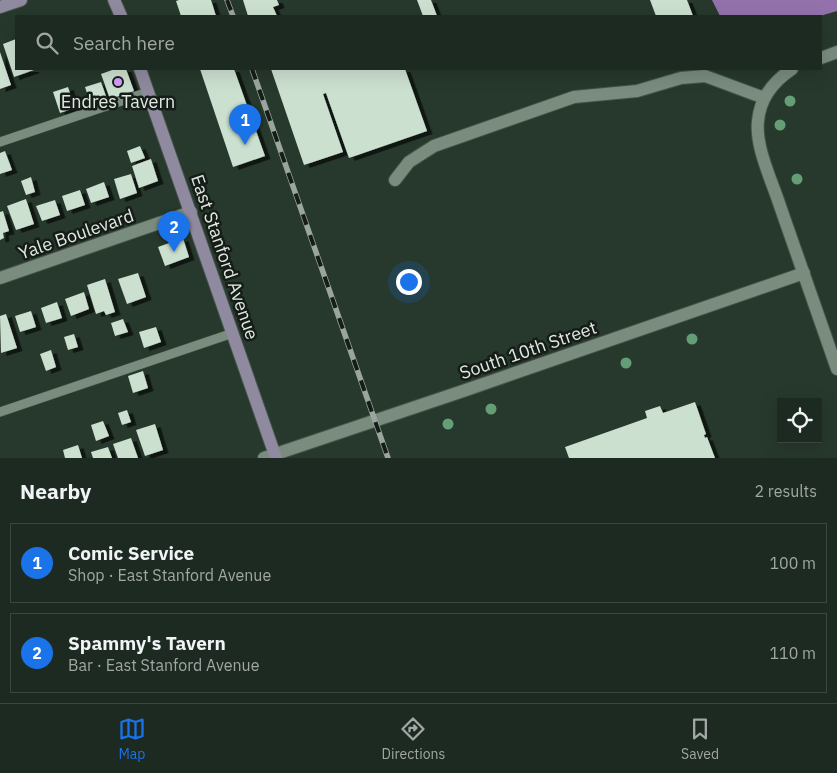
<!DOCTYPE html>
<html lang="en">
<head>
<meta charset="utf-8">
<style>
	body { margin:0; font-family:"IBM Plex Sans",sans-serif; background:#2a362e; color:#f1f3f6 }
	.controls { position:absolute; right:15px; bottom:15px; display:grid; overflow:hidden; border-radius:0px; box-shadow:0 5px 20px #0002 }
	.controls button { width:45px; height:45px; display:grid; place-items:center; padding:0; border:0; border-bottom:1px solid #3b463f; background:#1d2a21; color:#f1f3f6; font:25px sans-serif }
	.you { position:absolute; left:408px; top:281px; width:18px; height:18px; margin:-12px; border:4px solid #fff; border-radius:50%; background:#1a73e8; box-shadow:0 0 0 8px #1a73e833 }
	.badge { display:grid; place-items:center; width:32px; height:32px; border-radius:50%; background:#1a73e8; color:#fff; font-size:16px; font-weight:700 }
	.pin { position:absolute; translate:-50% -41px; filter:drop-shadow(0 1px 2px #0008) }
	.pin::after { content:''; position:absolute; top:26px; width:18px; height:15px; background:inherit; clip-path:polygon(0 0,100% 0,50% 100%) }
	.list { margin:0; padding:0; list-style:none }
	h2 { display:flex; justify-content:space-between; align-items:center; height:65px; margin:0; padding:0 20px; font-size:21px }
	h2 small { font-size:16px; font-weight:400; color:#a0a7a5 }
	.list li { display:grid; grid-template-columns:32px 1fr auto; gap:15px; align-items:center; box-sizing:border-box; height:80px; margin:0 10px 10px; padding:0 10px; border:1px solid #3b463f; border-radius:0px }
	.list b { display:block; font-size:19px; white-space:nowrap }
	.list p { margin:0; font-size:16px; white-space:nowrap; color:#a0a7a5 }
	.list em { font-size:16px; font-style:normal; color:#a0a7a5 }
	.icon { flex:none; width:28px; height:28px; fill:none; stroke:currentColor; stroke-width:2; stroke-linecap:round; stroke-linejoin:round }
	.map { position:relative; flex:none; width:837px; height:458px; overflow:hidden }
	.search { position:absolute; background:#1d2a21; box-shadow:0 5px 20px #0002; left:15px; right:15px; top:15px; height:55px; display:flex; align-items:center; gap:12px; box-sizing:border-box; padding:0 18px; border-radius:0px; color:#a0a7a5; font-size:19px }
	.sheet { height:245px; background:#1d2a21 }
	nav { display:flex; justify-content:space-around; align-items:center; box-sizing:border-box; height:70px; border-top:1px solid #3b463f; background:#1d2a21; font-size:14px; color:#a0a7a5 }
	nav a { display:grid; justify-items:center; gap:2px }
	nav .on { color:#1a73e8 }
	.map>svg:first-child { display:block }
</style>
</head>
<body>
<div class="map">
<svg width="837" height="458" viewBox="0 0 837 458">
	<defs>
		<filter id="shadow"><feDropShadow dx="5.5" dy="3" stdDeviation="0" flood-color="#0009"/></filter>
	</defs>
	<rect width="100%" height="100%" fill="#27382c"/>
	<polygon fill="#9372ac" points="712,0 837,0 837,11 820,16 720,16"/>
	<g fill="#cce0d0" filter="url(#shadow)">
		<polygon points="179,0 211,0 216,16 181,16 176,1"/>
		<polygon points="243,0 277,0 279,5 273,7 277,16 248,16"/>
		<polygon points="417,0 431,0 437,16 423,16"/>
		<polygon points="650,0 687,0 693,16 656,16"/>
		<polygon points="16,39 16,69 33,69 34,70 14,77 3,44"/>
		<polygon points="0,52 11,85 0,89"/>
		<polygon points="115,69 126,69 134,91 110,99 101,74"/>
		<polygon points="200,69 234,69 265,156 233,167"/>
		<polygon points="271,69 405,69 427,131 349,158 326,93 323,94 343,152 304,165"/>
		<polygon points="101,82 107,99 91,105 85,87"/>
		<polygon points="68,87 75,108 60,113 53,92"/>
		<polygon points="140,146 145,158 131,163 127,151"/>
		<polygon points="5,151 12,170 0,174 0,153"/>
		<polygon points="151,159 158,181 139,188 132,166"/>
		<polygon points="131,174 137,193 120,199 114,179"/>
		<polygon points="31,177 35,192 26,195 21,181"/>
		<polygon points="104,182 109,197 91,203 86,189"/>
		<polygon points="80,190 85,205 67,211 62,196"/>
		<polygon points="26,199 34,224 16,230 7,206"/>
		<polygon points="55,200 60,215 42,221 36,206"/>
		<polygon points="3,211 9,231 3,233 4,238 0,240 0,212"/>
		<polygon points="183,238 189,257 165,266 158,247"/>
		<polygon points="138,273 146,297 127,304 118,279"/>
		<polygon points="105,279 115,312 106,315 104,311 96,314 87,285"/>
		<polygon points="84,292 89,309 71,316 65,299"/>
		<polygon points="57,302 62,318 46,323 41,308"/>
		<polygon points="31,311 36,327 20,332 15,316"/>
		<polygon points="6,314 17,348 1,353 0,316"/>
		<polygon points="123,319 128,332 115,336 111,323"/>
		<polygon points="156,327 161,342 144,348 139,332"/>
		<polygon points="74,334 78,347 68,350 64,337"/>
		<polygon points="51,350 56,367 46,371 40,354"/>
		<polygon points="143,371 148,388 133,393 128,376"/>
		<polygon points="695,402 706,434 704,435 705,438 707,437 715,458 569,458 565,447 647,418 645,411 660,406 663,413"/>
		<polygon points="127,410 131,422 122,425 118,413"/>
		<polygon points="103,421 109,436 96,441 91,425"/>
		<polygon points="155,424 163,450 145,456 136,430"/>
		<polygon points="131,438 138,458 118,458 113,444"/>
		<polygon points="78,445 82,458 65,458 63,450"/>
		<polygon points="108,447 112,458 93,458 91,452"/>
	</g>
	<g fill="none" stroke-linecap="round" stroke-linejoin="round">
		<defs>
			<g id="lane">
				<polyline points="0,142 148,92"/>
				<polyline points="0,412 233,333"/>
			</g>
			<g id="street">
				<polyline points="821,58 837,52"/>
				<path d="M792,69C774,81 760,98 758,121C755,147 772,181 780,206C799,260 818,314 837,369"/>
				<polyline points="395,180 409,162 434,146 574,97 637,91 681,78 705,76 764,98"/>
				<polyline points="0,278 191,212"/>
				<polyline points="264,458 463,391 804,273"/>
			</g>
			<g id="secondary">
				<polyline points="114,0 121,16"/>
				<polyline points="0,7 21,0"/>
				<polyline points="140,69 276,458"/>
			</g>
		</defs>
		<use href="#lane" stroke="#45544a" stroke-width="10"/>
		<use href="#street" stroke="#45544a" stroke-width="14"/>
		<use href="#secondary" stroke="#45544a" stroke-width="14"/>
		<use href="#lane" stroke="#798c7e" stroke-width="9"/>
		<use href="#street" stroke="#798c7e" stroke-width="12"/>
		<use href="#secondary" stroke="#8f8a9f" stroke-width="12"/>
		<defs>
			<g id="rail">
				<polyline points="227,0 233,16"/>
				<polyline points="252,69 388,458"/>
			</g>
		</defs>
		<use href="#rail" stroke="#9aa69d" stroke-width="5.5"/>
		<use href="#rail" stroke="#161d18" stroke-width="4" stroke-dasharray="11" stroke-linecap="butt"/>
	</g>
	<g fill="#659d76">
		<circle cx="790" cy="101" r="5.5"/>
		<circle cx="780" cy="125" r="5.5"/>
		<circle cx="797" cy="179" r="5.5"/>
		<circle cx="692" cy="339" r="5.5"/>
		<circle cx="626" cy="363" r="5.5"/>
		<circle cx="491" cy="409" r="5.5"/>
		<circle cx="448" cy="424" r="5.5"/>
	</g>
	<circle fill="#d39cfc" stroke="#161d18" stroke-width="2" cx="118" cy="82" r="5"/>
	<g text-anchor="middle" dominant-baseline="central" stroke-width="5" stroke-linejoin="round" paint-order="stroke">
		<g font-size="18" fill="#e0eae2" stroke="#161d18">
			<text x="118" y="101">Endres Tavern</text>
		</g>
		<g font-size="18" fill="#e0eae2" stroke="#161d18">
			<text transform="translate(76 234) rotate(-19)">Yale Boulevard</text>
			<text transform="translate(225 257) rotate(71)">East Stanford Avenue</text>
			<text transform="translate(528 350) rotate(-19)">South 10th Street</text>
		</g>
	</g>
</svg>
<div class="controls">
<button><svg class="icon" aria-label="locate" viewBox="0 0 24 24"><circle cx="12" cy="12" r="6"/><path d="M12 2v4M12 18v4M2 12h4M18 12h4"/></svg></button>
</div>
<div class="you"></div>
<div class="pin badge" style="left:245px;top:145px">1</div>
<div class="pin badge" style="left:174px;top:252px">2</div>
<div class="search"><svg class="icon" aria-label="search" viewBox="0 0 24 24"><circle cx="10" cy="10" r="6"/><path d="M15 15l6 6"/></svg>Search here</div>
</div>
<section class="sheet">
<h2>Nearby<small>2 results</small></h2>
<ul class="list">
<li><span class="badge">1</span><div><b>Comic Service</b><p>Shop · East Stanford Avenue</p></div><em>100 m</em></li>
<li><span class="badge">2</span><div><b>Spammy's Tavern</b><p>Bar · East Stanford Avenue</p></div><em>110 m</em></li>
</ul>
</section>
<nav>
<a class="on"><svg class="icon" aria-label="map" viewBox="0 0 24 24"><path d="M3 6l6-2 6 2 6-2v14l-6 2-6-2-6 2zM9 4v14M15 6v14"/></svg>Map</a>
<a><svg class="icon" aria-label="directions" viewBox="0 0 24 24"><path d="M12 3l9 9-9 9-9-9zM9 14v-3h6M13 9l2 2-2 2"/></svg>Directions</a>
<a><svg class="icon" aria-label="saved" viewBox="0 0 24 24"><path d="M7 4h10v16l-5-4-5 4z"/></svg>Saved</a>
</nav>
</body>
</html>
